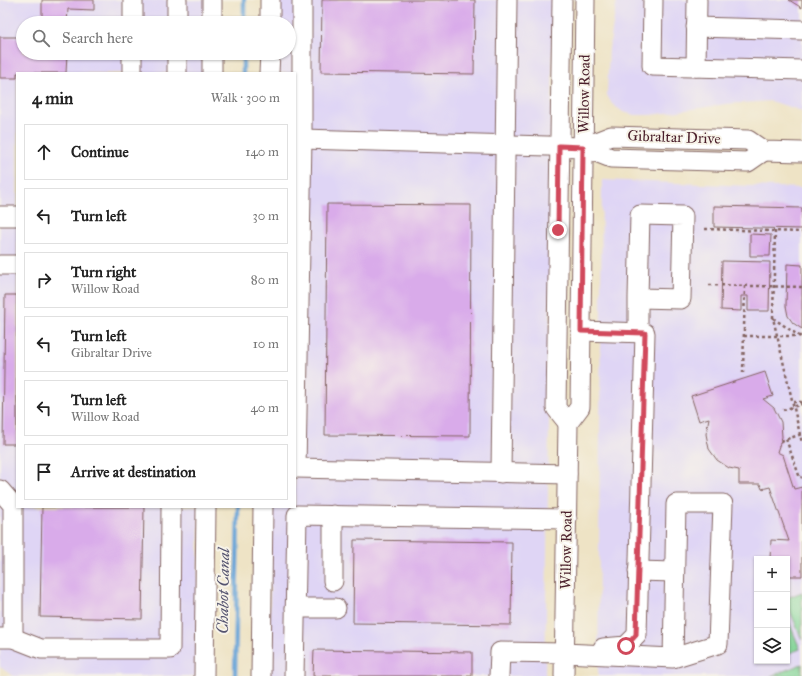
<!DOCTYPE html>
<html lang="en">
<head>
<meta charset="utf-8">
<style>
	body { margin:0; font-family:"IM FELL Great Primer",serif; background:#f6f6f6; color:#222 }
	.controls { position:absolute; right:12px; bottom:12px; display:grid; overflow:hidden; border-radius:0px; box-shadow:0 1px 3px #0004 }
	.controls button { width:36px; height:36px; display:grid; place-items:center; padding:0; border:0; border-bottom:1px solid #e0e0e0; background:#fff; color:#222; font:20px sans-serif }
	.stop { position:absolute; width:12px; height:12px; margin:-9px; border:3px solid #d1495b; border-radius:50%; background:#fff }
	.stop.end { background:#d1495b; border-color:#fff; box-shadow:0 1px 4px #0008 }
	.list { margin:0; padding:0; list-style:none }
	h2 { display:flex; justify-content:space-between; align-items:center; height:52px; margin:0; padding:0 16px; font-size:17px }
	h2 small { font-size:13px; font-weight:400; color:#767676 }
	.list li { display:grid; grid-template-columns:26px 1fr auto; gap:12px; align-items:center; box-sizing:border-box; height:56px; margin:0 8px 8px; padding:0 8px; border:1px solid #e0e0e0; border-radius:0px }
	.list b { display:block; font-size:15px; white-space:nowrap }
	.list p { margin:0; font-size:13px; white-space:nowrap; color:#767676 }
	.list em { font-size:13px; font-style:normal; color:#767676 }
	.icon { flex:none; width:22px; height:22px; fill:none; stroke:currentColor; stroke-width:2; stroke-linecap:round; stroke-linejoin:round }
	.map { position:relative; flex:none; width:802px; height:676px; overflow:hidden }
	.search { position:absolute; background:#fff; box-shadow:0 1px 3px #0004; left:16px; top:16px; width:280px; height:44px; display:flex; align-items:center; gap:10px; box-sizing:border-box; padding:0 14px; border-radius:22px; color:#767676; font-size:15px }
	.panel { position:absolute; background:#fff; box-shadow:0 1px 3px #0004; left:16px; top:72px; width:280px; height:436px; border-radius:0px }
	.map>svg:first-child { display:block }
</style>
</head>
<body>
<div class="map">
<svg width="802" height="676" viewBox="0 0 802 676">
	<rect width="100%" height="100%" fill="#f7f3e8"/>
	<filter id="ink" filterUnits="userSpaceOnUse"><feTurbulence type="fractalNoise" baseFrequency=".025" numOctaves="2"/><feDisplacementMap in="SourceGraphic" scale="8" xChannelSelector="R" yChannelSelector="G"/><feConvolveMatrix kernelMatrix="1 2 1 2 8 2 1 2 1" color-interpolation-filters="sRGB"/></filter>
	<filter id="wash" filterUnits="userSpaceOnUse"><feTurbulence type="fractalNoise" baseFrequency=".012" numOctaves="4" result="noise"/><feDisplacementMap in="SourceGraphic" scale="16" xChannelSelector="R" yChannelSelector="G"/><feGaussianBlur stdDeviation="0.9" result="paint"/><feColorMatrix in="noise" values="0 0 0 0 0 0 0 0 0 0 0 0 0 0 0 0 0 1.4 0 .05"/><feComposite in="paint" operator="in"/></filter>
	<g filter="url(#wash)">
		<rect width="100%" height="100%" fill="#eee3c5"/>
		<g fill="#dfd5f5" fill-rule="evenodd">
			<polygon points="0,0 206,0 206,23 23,23 23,53 205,53 205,73 17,73 17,507 199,507 196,676 13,676 0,667"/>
			<polygon points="279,0 553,0 549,424 545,676 269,676 271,507 295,507 295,73 278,73 278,53 289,53 289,23 278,23"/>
			<polygon points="617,0 802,0 802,111 771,101 726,104 652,115 635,115 623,112 612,104 607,95 609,49"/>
			<path d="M602,180L802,188V676H598ZM757,559H787V661H757Z"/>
		</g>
		<g fill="#81d497" stroke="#667a61">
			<polygon points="802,592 802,640 787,603 787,598"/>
			<polygon points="787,617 800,649 787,654"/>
			<polygon points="802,664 802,676 771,676"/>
		</g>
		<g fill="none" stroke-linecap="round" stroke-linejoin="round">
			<g stroke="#66a3d7" stroke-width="4.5">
				<polyline points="244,23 244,0"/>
				<polyline points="243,73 243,53"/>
				<polyline points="235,676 238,507"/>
			</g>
		</g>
		<g id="blocks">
			<g fill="#d9abea">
				<polygon points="42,0 94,0 94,10 68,9 67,23 42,23"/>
				<polygon points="322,0 475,0 474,74 321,72"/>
				<polygon points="789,0 802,0 802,8"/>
				<polygon points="0,37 23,37 23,53 67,53 66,73 17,73 17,78 0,78"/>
				<polygon points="327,204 471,205 470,436 325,435"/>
				<polygon points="714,206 802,208 802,229 714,227"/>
				<polygon points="750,234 771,235 770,256 750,256"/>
				<polygon points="722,261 770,262 769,311 748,311 748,296 741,296 741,311 721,310"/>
				<polygon points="787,264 802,265 802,329 793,323 788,316 786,306"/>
				<polygon points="5,295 17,295 17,444 3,444"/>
				<polygon points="765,372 773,396 763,399 774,408 781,422 782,437 777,452 783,455 794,489 802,487 802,576 787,576 787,559 770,559 771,540 789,541 770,487 762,489 760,484 739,484 739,470 729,468 717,460 709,449 706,434 709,418 699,421 691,396"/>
				<polygon points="42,507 144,507 142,619 40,617"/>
				<polygon points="354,540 512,542 511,625 353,623"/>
				<polygon points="314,650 472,652 472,676 313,676"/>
			</g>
		</g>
	</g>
	<g filter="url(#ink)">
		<use href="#blocks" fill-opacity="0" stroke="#836461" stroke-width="1"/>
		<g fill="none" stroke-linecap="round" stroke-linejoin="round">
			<defs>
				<g id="minor">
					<polyline points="302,0 302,139 296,468 567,474"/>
					<polyline points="562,0 556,408 568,423"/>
					<polyline points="653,0 652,66 802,70"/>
					<polyline points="133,23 133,0"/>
					<polyline points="177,23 177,0"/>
					<polyline points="212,23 212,0"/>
					<polyline points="270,23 270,0"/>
					<polyline points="696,27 802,30"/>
					<polyline points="696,67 697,0"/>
					<polyline points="132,73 132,53"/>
					<polyline points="177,73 177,53"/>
					<polyline points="212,73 212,53"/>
					<polyline points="269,73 270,53"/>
					<polyline points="302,139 583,147 611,158 748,162 764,151"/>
					<polyline points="583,147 611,136 748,140 764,151 802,152"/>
					<polyline points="0,216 17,216"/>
					<polyline points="0,265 17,265"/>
					<polyline points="581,331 645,333 637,635 626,646 603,648"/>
					<polyline points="638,333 638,298 681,299 683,216 640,215 638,298"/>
					<polyline points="501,473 507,0"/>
					<polyline points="0,490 13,505 13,638"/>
					<polyline points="638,571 674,572"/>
					<polyline points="333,581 333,515"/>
					<polyline points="295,608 336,608"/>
					<polyline points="0,638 13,638 41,649 170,649 171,507"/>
					<polyline points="204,676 206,507"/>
					<polyline points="261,676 263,507"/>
					<polyline points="294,676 297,515 567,519"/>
					<polyline points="499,676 500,652 564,653 673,658 718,644 723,504 676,504 673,658"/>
					<polyline points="564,676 568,423 580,407 585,0"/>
				</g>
			</defs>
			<use href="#minor" stroke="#836461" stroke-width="21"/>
			<g stroke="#836461" stroke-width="2.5" stroke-dasharray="3 3" stroke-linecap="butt">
				<polyline points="705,229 802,232"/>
				<polyline points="775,231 773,318 802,443"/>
				<polyline points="709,285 802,287"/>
				<polyline points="773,318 802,338"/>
				<polyline points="744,336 802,336"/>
				<polyline points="743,373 745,285"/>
				<polyline points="793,402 802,402"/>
				<polyline points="783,410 802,404"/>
				<polyline points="786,439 800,478 802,477"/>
				<polyline points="781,441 802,434"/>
			</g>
			<use href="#minor" stroke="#fff" stroke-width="19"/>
		</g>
	</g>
	<g fill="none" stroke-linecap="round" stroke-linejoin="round" filter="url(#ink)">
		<polyline stroke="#d1495b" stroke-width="5" points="558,230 559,146 583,147 581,331 645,333 636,635 626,646"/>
	</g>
	<g text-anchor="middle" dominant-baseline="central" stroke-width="4" stroke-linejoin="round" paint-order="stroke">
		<g font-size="15" fill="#4a1f2b" stroke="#f7f3e8">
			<text transform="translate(584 94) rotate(-89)">Willow Road</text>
			<text transform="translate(674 137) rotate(2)">Gibraltar Drive</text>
			<text transform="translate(566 550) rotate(-89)">Willow Road</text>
		</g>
		<g font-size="16" font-style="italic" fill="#555470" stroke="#f7f3e8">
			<text transform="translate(223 591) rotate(-89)">Chabot Canal</text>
		</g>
	</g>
</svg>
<div class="controls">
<button>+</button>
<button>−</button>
<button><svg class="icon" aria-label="layers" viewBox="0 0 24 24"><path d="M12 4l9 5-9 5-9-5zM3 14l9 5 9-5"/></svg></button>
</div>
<div class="stop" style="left:626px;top:646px"></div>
<div class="stop end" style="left:558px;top:230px"></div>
<div class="search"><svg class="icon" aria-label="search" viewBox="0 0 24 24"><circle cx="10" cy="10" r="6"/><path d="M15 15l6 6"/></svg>Search here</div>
<section class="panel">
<h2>4 min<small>Walk · 300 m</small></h2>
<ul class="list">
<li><svg class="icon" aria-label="ahead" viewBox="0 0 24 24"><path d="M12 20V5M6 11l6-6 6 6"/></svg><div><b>Continue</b></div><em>140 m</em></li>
<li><svg class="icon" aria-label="left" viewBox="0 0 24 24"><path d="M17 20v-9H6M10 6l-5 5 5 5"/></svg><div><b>Turn left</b></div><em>30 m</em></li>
<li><svg class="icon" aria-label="right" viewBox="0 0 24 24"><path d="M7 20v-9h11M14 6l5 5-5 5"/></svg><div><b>Turn right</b><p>Willow Road</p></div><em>80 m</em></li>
<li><svg class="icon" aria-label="left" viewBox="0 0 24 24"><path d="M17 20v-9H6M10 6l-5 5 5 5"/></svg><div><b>Turn left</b><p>Gibraltar Drive</p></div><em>10 m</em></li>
<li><svg class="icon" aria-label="left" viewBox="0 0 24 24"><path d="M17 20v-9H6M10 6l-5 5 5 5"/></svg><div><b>Turn left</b><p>Willow Road</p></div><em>40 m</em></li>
<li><svg class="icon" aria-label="arrive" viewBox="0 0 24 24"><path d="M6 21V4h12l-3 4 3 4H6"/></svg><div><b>Arrive at destination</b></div></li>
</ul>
</section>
</div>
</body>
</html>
